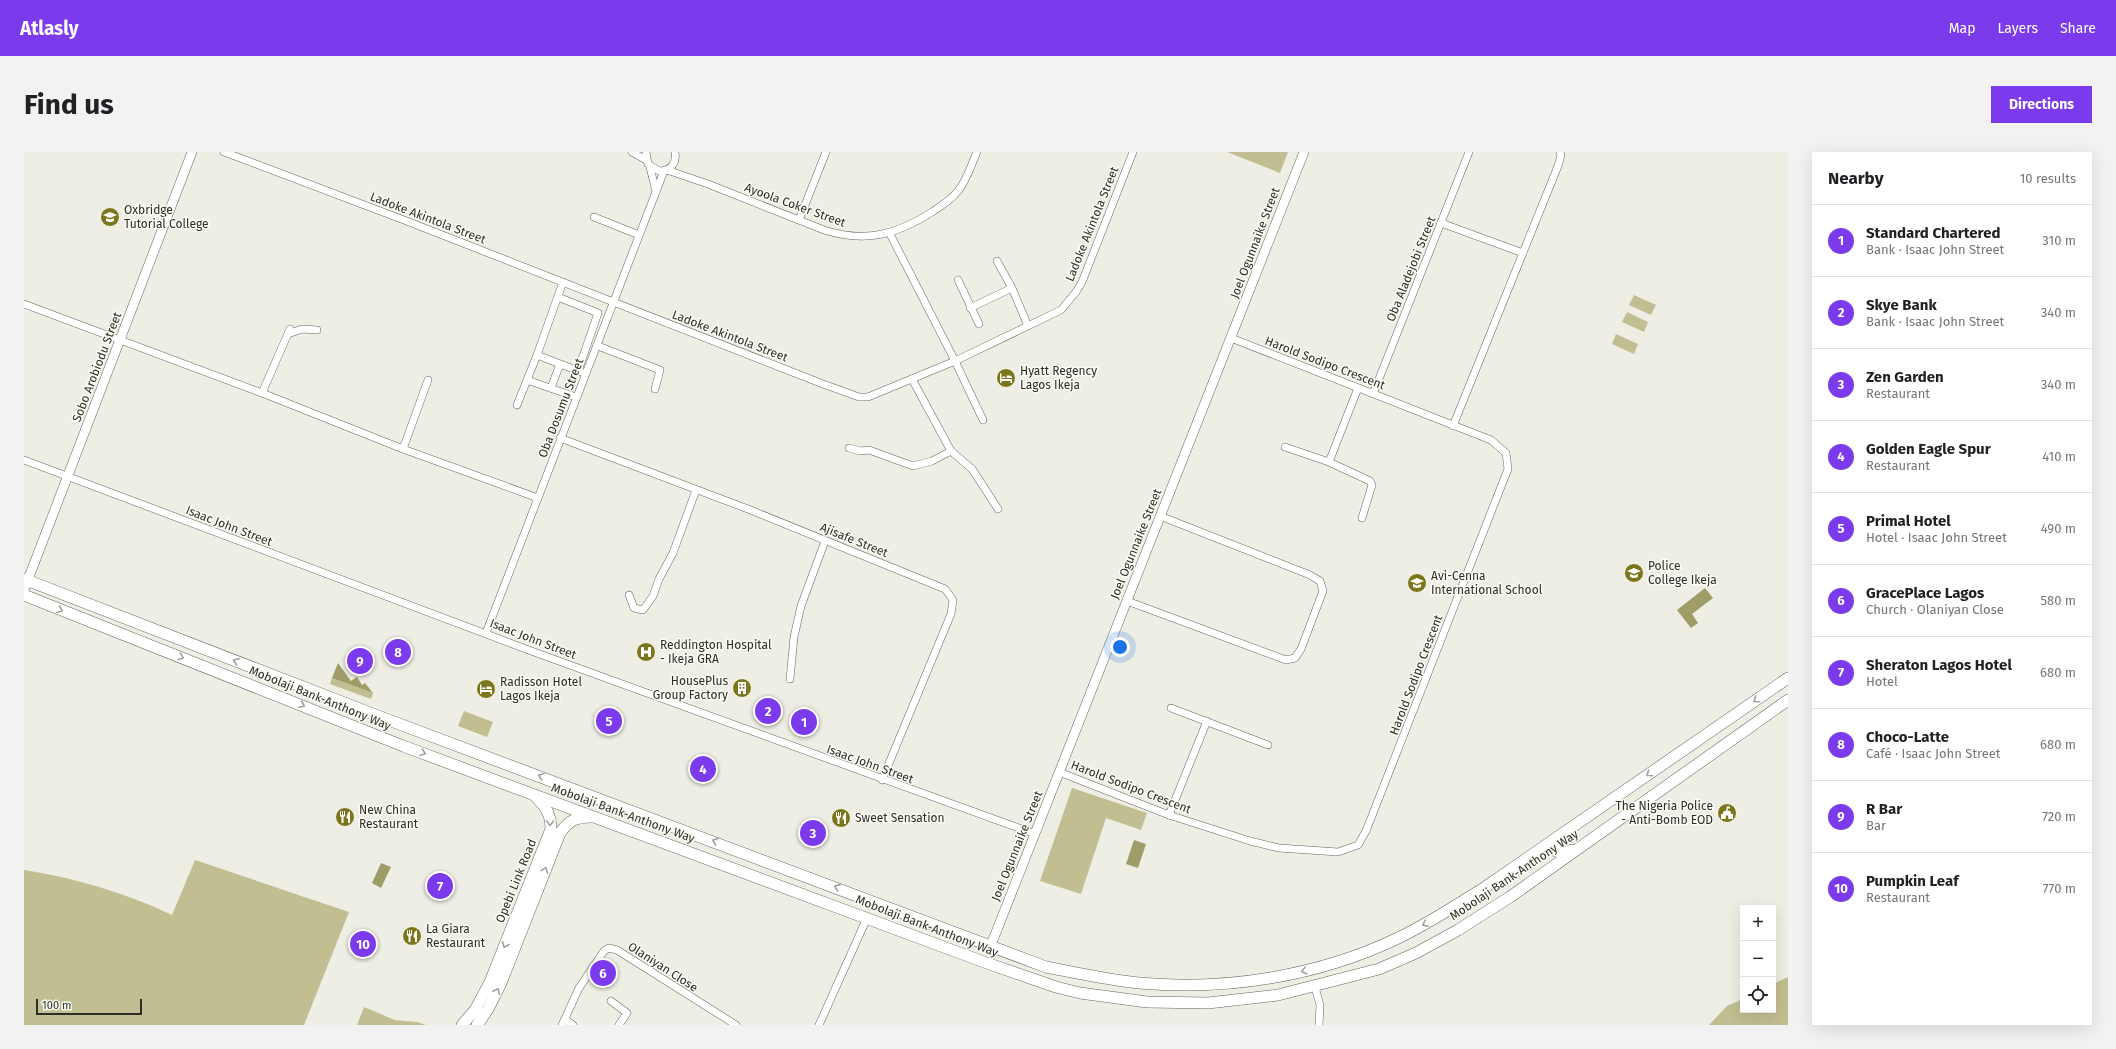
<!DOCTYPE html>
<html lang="en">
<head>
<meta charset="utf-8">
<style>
	body { margin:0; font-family:"Fira Sans",sans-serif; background:#f2f2f2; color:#202124 }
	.controls { position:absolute; right:12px; bottom:12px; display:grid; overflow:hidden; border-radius:0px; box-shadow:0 4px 16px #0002 }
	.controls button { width:36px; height:36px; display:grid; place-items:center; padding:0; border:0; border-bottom:1px solid #e0e0e0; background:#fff; color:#202124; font:20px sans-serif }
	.scale { position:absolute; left:12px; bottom:10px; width:106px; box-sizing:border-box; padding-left:4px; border:2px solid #2d2d2a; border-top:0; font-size:11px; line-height:14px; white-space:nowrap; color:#2d2d2a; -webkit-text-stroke:3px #fbfbf3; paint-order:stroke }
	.you { position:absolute; left:1096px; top:495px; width:14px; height:14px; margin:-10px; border:3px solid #fff; border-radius:50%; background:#1a73e8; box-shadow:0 0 0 6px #1a73e833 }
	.badge { display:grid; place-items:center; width:26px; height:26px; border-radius:50%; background:#7c3aed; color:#fff; font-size:13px; font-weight:700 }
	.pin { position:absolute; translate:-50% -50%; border:2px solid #fff; box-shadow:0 1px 4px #0006 }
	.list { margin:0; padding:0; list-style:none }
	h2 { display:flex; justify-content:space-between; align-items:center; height:52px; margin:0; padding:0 16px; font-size:17px }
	h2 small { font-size:13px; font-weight:400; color:#757577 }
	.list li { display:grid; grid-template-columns:26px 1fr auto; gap:12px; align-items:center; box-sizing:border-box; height:72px; padding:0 16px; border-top:1px solid #e0e0e0 }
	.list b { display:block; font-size:15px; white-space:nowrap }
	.list p { margin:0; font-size:13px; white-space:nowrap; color:#757577 }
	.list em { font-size:13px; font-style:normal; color:#757577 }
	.icon { flex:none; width:22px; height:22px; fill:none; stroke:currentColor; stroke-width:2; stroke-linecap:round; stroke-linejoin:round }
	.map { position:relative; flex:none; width:1764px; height:873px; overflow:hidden; border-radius:0px }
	header { display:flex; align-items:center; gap:24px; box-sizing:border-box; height:56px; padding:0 20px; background:#7c3aed; color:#fff }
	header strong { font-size:19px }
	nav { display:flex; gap:22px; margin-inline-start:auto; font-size:14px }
	.intro { display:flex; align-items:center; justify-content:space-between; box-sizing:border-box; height:96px; padding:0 24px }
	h1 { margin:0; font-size:28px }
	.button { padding:10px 18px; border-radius:0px; background:#7c3aed; color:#fff; font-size:14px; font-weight:700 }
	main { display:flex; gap:24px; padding:0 24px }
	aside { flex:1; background:#fff; border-radius:0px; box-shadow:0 4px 16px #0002 }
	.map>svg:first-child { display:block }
</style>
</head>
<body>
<header>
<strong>Atlasly</strong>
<nav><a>Map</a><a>Layers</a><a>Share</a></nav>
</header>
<div class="intro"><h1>Find us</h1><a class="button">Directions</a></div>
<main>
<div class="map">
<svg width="1764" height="873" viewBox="0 0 1764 873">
	<rect width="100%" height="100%" fill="#eeeee5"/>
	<g fill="#c1bf91">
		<polygon points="1203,0 1264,0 1256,21"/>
		<polygon points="1610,143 1632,153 1627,163 1605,153"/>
		<polygon points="1603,160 1624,170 1620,180 1598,170"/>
		<polygon points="1592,182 1614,192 1610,202 1588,192"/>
		<polygon points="308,526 349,541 347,547 306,532"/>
		<polygon points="440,559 469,570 463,585 434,574"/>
		<polygon points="1048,636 1123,661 1117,678 1082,666 1057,742 1016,729"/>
		<path d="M171,708L325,760L280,873H0V718C51,726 102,741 148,763Z"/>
		<polygon points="1764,825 1764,873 1685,873 1703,854 1719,847 1719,858 1749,858 1749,832"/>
		<polygon points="340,855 371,868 393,870 402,873 333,873"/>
	</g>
	<g fill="#9f9d67">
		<polygon points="1681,436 1689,446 1668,462 1674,471 1667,476 1653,458"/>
		<polygon points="314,511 327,529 333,525 338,533 341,531 349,541 308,526"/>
		<polygon points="1110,688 1122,692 1114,716 1102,712"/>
		<polygon points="357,711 367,715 357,736 348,731"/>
	</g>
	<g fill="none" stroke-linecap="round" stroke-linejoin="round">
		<defs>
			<g id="minor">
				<polyline points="200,0 380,68 799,232 835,245 844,245 931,209 1037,158 1052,140 1058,130 1109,0"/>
				<polyline points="608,0 622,8"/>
				<path d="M622,0L624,12L635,19C646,19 653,12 651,0"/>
				<polyline points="626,15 632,40"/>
				<path d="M643,18L684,32L800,78C841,91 872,83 908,60C917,54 927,48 934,39C943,28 947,13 953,0"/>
				<polyline points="570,65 615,83"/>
				<polyline points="775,68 802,0"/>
				<polyline points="1417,71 1499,101"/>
				<polyline points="866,82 931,209 959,268"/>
				<polyline points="973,109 988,136 1004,174"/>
				<polyline points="934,128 955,172"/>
				<polyline points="539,130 513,203 557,220"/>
				<polyline points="534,145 574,161 554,219"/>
				<polyline points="0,152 238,241 379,297 514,346"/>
				<polyline points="946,156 988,136"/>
				<polyline points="264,182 278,177 293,178"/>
				<polyline points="574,194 636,218 631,237"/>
				<polyline points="888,227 927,299 948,317 974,357"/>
				<polyline points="503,228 552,245"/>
				<polyline points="527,236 536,212"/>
				<polyline points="238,241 266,177"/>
				<polyline points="1349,242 1445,0"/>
				<polyline points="493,253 513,203"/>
				<polyline points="1429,274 1534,14 1537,3 1536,0"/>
				<polyline points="536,286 724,357 921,437 929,448 927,462 858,628"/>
				<polyline points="1261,295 1305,310 1346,329 1348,333 1338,366"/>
				<polyline points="825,296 836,299 845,298 889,314 908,309 927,299"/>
				<polyline points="379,297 404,228"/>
				<polyline points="0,308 510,500 1011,682"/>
				<polyline points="1305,310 1334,236"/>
				<polyline points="605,443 610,456 619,458 629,444 635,427 649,401 672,338"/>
				<polyline points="1103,449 1262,508 1271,506 1277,497 1299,439 1296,429 1286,423 1136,364"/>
				<polyline points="462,481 640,19"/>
				<polyline points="766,527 770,485 777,454 801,389"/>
				<polyline points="1147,556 1244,593"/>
				<polyline points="1035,620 1145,663 1226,689 1255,696 1314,700 1334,693 1342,679 1484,317 1482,301 1467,288 1207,186"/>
				<polyline points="1145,663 1183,569"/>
				<polyline points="1291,835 1296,853 1295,873"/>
				<polyline points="587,849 603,861 595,873"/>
				<polyline points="542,868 549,873"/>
				<polyline points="538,873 555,836 580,799 585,796 593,798 712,873"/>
				<polyline points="795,873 843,766"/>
			</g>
			<g id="tertiary">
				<polyline points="0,438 168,0"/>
				<polyline points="967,793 1280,0"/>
			</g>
			<g id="primary">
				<path d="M0,427L354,564L1022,815C1053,821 1084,828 1115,831C1202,839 1294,824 1372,787C1402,773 1429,755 1457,738L1764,526"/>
				<polyline points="0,443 379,594 960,810 1032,835 1056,841 1123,850 1184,851 1254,843 1355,817 1392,801 1434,778 1486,745 1764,548"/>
				<polyline points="1538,684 1531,694 1532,699 1539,701 1548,698"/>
				<path d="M438,873L451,858L466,830L527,677C527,661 521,654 510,643"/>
				<path d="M453,873L464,857L477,831L536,681C545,668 552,665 567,665"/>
			</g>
		</defs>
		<use href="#minor" stroke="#66665f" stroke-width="8"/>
		<use href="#tertiary" stroke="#66665f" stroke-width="10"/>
		<use href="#primary" stroke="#66665f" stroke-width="12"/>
		<use href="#minor" stroke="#fff" stroke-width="7"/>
		<use href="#tertiary" stroke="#fff" stroke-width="9"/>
		<use href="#primary" stroke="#fff" stroke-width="11"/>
	</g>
	<defs><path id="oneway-chevron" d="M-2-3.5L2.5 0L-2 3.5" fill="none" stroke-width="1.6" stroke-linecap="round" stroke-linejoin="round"/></defs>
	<g stroke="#a0a09f">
		<use href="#oneway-chevron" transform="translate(36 458) rotate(23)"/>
		<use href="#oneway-chevron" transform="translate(157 505) rotate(21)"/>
		<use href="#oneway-chevron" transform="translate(212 509) rotate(-159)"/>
		<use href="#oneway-chevron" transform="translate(1732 548) rotate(145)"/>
		<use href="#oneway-chevron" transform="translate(278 553) rotate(22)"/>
		<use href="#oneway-chevron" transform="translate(399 601) rotate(20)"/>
		<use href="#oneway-chevron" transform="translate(1625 622) rotate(145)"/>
		<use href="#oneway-chevron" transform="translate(517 624) rotate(-160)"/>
		<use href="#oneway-chevron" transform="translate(526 671) rotate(91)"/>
		<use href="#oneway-chevron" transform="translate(691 689) rotate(-159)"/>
		<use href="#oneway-chevron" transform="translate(521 718) rotate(-69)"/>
		<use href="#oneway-chevron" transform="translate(813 735) rotate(-159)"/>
		<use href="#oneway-chevron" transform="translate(1401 772) rotate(153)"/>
		<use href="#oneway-chevron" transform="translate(481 793) rotate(112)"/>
		<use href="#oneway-chevron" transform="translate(1280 819) rotate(166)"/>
		<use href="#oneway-chevron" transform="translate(473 839) rotate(-64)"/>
	</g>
	<defs>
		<symbol id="school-disc" viewBox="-11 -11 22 22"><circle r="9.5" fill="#7b761b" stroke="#fbfbf3"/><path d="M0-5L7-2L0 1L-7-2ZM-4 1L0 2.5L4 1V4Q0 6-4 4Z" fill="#fff"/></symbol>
		<symbol id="hotel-disc" viewBox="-11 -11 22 22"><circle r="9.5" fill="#7b761b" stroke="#fbfbf3"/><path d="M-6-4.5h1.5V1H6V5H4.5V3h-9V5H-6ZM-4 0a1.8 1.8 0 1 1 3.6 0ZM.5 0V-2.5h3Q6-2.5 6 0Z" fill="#fff"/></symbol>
		<symbol id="hospital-disc" viewBox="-11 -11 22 22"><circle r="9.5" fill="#7b761b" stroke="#fbfbf3"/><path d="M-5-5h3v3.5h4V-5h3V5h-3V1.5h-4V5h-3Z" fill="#fff"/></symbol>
		<symbol id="building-disc" viewBox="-11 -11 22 22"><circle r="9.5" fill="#7b761b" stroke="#fbfbf3"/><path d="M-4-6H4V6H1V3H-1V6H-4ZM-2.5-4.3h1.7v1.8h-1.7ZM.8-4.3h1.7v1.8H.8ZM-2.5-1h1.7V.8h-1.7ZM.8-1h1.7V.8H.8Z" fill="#fff"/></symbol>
		<symbol id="civic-disc" viewBox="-11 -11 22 22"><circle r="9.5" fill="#7b761b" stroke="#fbfbf3"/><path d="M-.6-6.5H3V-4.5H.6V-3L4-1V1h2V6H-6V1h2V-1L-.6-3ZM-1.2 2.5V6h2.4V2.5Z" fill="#fff"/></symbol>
		<symbol id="restaurant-disc" viewBox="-11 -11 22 22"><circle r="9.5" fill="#7b761b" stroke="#fbfbf3"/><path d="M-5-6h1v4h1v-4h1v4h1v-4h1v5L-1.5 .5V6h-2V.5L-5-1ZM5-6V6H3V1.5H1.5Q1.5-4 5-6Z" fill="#fff"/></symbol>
	</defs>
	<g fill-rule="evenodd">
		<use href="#school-disc" x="75" y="54" width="22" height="22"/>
		<use href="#hotel-disc" x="971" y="215" width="22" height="22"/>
		<use href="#school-disc" x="1599" y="410" width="22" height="22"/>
		<use href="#school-disc" x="1382" y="420" width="22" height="22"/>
		<use href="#hospital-disc" x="611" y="489" width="22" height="22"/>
		<use href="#building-disc" x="707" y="525" width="22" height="22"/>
		<use href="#hotel-disc" x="451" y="526" width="22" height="22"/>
		<use href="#civic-disc" x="1692" y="650" width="22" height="22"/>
		<use href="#restaurant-disc" x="310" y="654" width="22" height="22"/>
		<use href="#restaurant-disc" x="806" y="655" width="22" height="22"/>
		<use href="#restaurant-disc" x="377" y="773" width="22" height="22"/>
	</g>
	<g text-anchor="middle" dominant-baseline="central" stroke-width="3" stroke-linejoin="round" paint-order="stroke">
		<g font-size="12" fill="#2d2d2a" stroke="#fbfbf3">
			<text transform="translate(771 53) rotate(20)">Ayoola Coker Street</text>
			<text transform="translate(404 66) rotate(21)">Ladoke Akintola Street</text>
			<text transform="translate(1068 72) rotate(-68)">Ladoke Akintola Street</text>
			<text transform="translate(1231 91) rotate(-69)">Joel Ogunnaike Street</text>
			<text transform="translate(1387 117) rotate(-68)">Oba Aladejobi Street</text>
			<text transform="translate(706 184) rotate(21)">Ladoke Akintola Street</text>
			<text transform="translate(1301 211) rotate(21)">Harold Sodipo Crescent</text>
			<text transform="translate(73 215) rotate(-69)">Sobo Arobiodu Street</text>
			<text transform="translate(537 256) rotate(-69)">Oba Dosumu Street</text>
			<text transform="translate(205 374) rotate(21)">Isaac John Street</text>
			<text transform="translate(830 388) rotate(22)">Ajisafe Street</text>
			<text transform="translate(1112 392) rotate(-68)">Joel Ogunnaike Street</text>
			<text transform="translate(509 487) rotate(21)">Isaac John Street</text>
			<text transform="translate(1392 523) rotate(-69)">Harold Sodipo Crescent</text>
			<text transform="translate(296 546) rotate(22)">Mobolaji Bank-Anthony Way</text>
			<text transform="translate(846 612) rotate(20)">Isaac John Street</text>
			<text transform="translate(1107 635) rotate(21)">Harold Sodipo Crescent</text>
			<text transform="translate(599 661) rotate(20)">Mobolaji Bank-Anthony Way</text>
			<text transform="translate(993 694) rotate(-68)">Joel Ogunnaike Street</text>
			<text transform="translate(1490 723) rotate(-34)">Mobolaji Bank-Anthony Way</text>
			<text transform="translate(492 729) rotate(-68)">Opebi Link Road</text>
			<text transform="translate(903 774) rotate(21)">Mobolaji Bank-Anthony Way</text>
			<text transform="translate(639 815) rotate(33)">Olaniyan Close</text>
		</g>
		<g font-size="12" fill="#2d2d2a" stroke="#fbfbf3" text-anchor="start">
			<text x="100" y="58">Oxbridge<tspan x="100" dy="14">Tutorial College</tspan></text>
			<text x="996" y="219">Hyatt Regency<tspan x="996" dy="14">Lagos Ikeja</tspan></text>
			<text x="1624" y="414">Police<tspan x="1624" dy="14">College Ikeja</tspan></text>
			<text x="1407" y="424">Avi-Cenna<tspan x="1407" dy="14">International School</tspan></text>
			<text x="636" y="493">Reddington Hospital<tspan x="636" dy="14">- Ikeja GRA</tspan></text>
			<text x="704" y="529" text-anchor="end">HousePlus<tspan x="704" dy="14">Group Factory</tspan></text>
			<text x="476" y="530">Radisson Hotel<tspan x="476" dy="14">Lagos Ikeja</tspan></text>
			<text x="1689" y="654" text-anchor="end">The Nigeria Police<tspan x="1689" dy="14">- Anti-Bomb EOD</tspan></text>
			<text x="335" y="658">New China<tspan x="335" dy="14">Restaurant</tspan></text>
			<text x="831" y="666">Sweet Sensation</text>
			<text x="402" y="777">La Giara<tspan x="402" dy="14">Restaurant</tspan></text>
		</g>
	</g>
</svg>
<div class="controls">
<button>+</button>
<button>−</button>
<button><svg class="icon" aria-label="locate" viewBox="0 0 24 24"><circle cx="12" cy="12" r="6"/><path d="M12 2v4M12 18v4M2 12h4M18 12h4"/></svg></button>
</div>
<div class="scale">100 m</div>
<div class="you"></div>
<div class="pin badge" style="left:780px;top:570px">1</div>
<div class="pin badge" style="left:744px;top:559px">2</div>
<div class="pin badge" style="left:789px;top:681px">3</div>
<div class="pin badge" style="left:679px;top:617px">4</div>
<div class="pin badge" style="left:585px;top:569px">5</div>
<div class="pin badge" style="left:579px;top:821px">6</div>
<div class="pin badge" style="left:416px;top:734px">7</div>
<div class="pin badge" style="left:374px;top:500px">8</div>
<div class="pin badge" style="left:336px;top:509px">9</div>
<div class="pin badge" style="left:339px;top:792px">10</div>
</div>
<aside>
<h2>Nearby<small>10 results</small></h2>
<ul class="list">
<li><span class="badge">1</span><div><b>Standard Chartered</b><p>Bank · Isaac John Street</p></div><em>310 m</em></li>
<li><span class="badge">2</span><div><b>Skye Bank</b><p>Bank · Isaac John Street</p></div><em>340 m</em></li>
<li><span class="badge">3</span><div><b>Zen Garden</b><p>Restaurant</p></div><em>340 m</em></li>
<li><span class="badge">4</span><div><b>Golden Eagle Spur</b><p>Restaurant</p></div><em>410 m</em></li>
<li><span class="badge">5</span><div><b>Primal Hotel</b><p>Hotel · Isaac John Street</p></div><em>490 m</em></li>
<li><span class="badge">6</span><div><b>GracePlace Lagos</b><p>Church · Olaniyan Close</p></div><em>580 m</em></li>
<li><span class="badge">7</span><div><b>Sheraton Lagos Hotel</b><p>Hotel</p></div><em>680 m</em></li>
<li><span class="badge">8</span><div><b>Choco-Latte</b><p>Café · Isaac John Street</p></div><em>680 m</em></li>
<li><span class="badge">9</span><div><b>R Bar</b><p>Bar</p></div><em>720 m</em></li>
<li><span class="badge">10</span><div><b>Pumpkin Leaf</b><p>Restaurant</p></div><em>770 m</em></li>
</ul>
</aside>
</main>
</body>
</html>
